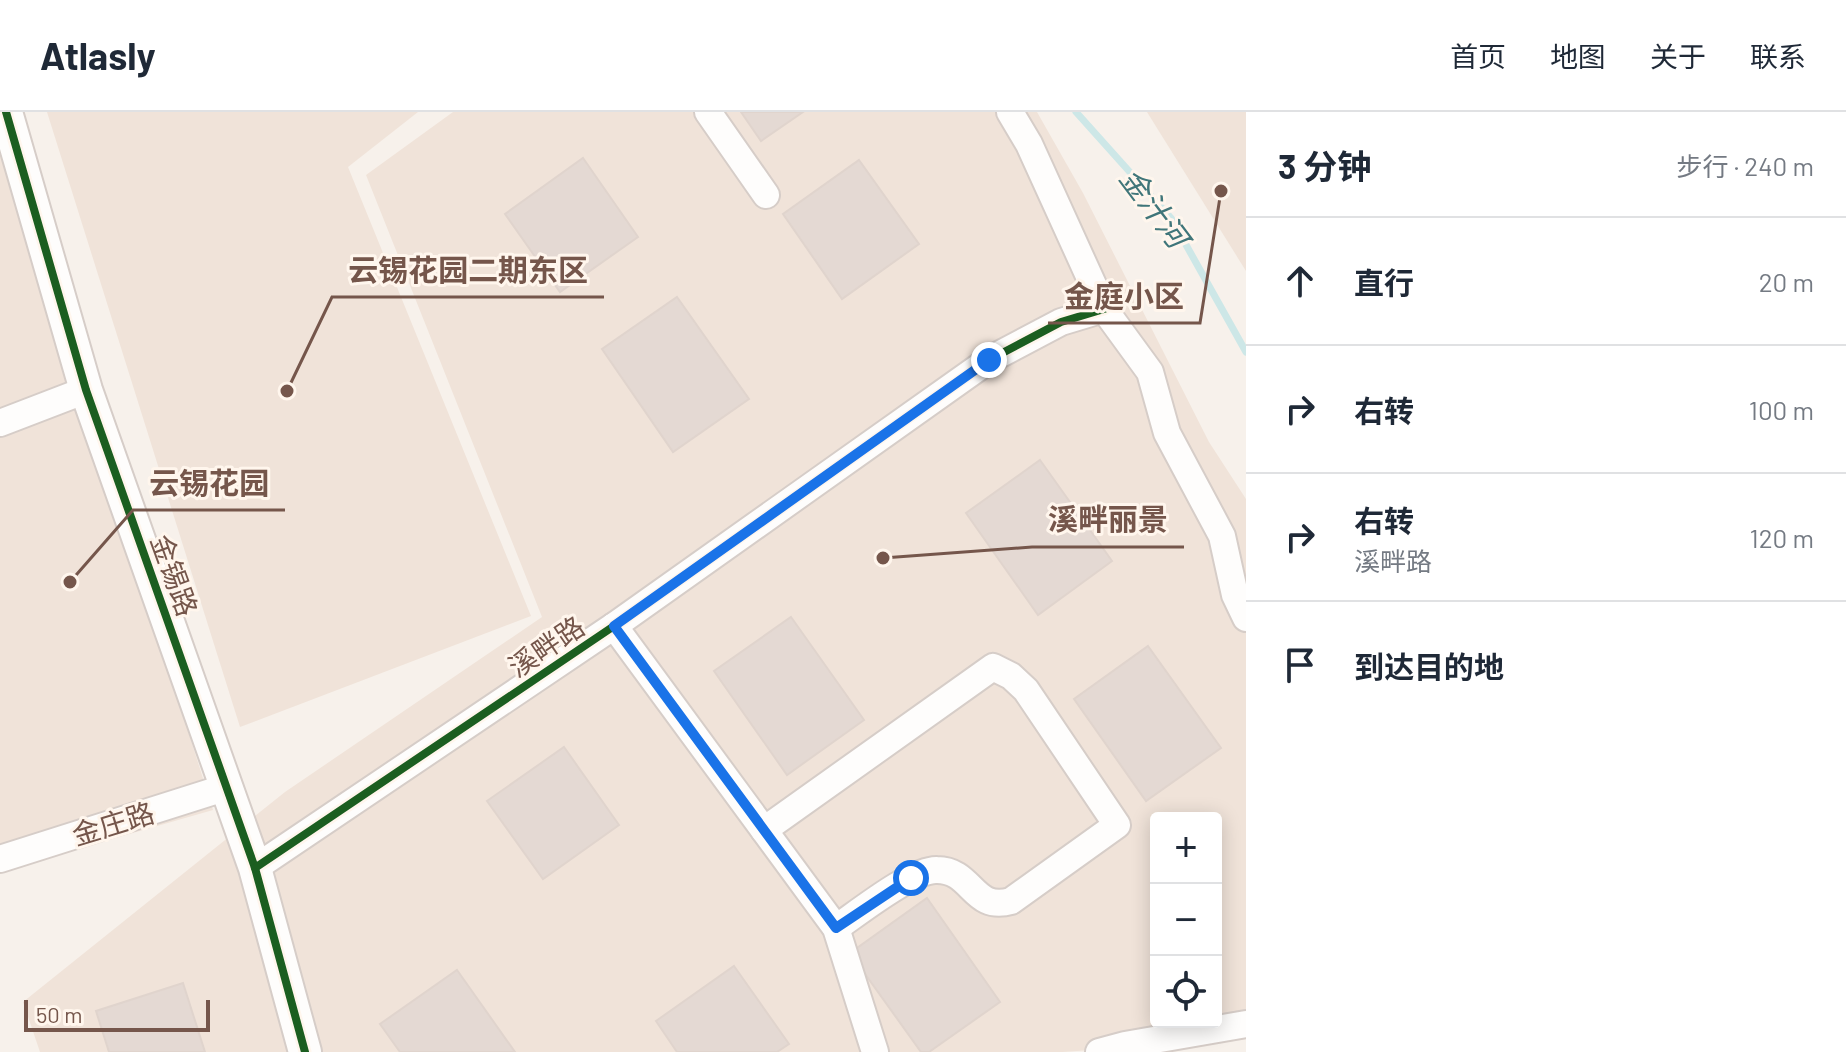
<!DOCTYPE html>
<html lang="zh">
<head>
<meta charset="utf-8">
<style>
	body { margin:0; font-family:Barlow,"Noto Sans SC",sans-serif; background:#f6f6f7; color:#1f2937 }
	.controls { position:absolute; right:24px; bottom:24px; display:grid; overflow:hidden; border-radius:8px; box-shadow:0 4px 20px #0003 }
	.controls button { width:72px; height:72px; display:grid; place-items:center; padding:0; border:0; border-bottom:2px solid #e0e1e3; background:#fff; color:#1f2937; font:40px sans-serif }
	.scale { position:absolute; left:24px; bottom:20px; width:186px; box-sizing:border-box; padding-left:8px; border:4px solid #75564b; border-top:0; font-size:22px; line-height:28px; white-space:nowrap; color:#75564b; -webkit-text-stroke:6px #fff6ed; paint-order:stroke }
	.stop { position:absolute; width:24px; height:24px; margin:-18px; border:6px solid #1a73e8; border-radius:50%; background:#fff }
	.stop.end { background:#1a73e8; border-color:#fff; box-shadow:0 2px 8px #0008 }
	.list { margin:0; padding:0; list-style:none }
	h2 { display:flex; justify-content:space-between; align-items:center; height:104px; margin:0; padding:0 32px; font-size:34px }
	h2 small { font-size:26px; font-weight:400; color:#747a83 }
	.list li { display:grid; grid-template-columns:52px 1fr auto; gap:24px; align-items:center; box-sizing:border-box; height:128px; padding:0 32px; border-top:2px solid #e0e1e3 }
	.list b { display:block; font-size:30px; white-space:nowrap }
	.list p { margin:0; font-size:26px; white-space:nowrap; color:#747a83 }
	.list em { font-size:26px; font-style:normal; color:#747a83 }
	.icon { flex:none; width:44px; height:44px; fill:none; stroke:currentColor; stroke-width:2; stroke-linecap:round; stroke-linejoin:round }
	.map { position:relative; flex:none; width:1246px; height:940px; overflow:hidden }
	header { display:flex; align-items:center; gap:48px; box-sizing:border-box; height:112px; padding:0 40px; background:#fff; border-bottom:2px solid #e0e1e3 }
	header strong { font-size:38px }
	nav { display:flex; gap:44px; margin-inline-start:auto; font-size:28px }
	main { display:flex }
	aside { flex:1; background:#fff }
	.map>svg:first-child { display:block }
</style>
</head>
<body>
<header>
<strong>Atlasly</strong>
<nav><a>首页</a><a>地图</a><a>关于</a><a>联系</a></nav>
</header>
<main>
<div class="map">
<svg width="1246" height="940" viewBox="0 0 1246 940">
	<rect width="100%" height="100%" fill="#f7f1eb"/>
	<g fill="#f0e3d9" fill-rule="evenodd">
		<polygon points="47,0 418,0 348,55 531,504 240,615"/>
		<path d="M453,0H1037L1083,81L1209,330L1246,387V927L1063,940H40L23,890L285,680L542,505L366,63ZM1156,706H1216V910H1156Z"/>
		<polygon points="1147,0 1246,0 1246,159"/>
		<polygon points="0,24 213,698 0,759"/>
	</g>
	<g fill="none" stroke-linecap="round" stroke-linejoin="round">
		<polyline stroke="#cde7e7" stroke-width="7" points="1076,0 1171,106 1246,240"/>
	</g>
	<g fill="#e4d9d3" stroke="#e0d4cd" stroke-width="2">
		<polygon points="741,0 803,0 761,29"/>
		<polygon points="583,46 638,125 560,180 505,102"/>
		<polygon points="859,48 919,132 842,187 783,102"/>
		<polygon points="677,185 749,287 673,340 602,237"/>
		<polygon points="1040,348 1112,449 1038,503 966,401"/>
		<polygon points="791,505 864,608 787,663 714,559"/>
		<polygon points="1148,534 1221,636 1146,689 1074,587"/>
		<polygon points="564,635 619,713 543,767 487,689"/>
		<polygon points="927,786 1000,890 929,940 921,940 850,841"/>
		<polygon points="734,854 789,932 777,940 677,940 656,909"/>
		<polygon points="457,858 515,940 400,940 380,912"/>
		<polygon points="183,871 205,940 109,940 96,899"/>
	</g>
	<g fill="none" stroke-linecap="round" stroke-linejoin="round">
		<defs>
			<g id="minor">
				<polyline points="708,0 766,83"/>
				<polyline points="1010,0 1029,32 1104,197 1150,260 1167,321 1222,424 1235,483 1246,506"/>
				<polyline points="0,311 86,278"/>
				<polyline points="614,514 836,816 875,940"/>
				<path d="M764,718L993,555L1011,564L1026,578L1117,713L1011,789C972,800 973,758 937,758C913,757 858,801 836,816"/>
				<polyline points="0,747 227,675"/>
				<polyline points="255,756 614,514 989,248 1061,210 1104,197"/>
				<polyline points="1099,940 1125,933 1246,912"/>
			</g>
			<polyline id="tertiary" points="6,0 86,278 255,756 305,940"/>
		</defs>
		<use href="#minor" stroke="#d6cdc8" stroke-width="30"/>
		<use href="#tertiary" stroke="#d6cdc8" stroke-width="36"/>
		<use href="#minor" stroke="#fefdfc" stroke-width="26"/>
		<use href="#tertiary" stroke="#fefdfc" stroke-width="32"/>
		<defs>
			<g id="cycleway">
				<polyline points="6,0 86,278 255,756 305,940"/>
				<polyline points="255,756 614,514 989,248 1061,210 1104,197"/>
			</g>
		</defs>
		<use href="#cycleway" stroke="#fff6ed" stroke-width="13"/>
		<use href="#cycleway" stroke="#1b5e20" stroke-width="8"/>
	</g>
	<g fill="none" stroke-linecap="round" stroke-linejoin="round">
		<polyline stroke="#1a73e8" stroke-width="10" points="911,766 836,816 614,514 989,248"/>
	</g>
	<g text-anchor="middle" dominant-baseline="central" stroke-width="6" stroke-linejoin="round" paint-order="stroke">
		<g font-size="28" fill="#75564b" stroke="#fff6ed">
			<text transform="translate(175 463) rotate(70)">金锡路</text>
			<text transform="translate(546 534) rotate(-34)">溪畔路</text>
			<text transform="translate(113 711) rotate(-17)">金庄路</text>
		</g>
		<g font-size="30" font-style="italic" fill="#40767a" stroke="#fff6ed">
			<text transform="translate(1155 95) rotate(53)">金汁河</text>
		</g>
	</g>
	<path fill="none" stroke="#75564b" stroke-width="3" d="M287 279L332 185H604M1221 79L1200 211H1048M70 470L133 398H285M883 446L1032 435H1184"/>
	<g fill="#75564b" stroke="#fff6ed" stroke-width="3">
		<circle cx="287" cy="279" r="8"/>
		<circle cx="1221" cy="79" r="8"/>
		<circle cx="70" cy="470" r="8"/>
		<circle cx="883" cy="446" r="8"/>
	</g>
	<g font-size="30" text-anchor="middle" font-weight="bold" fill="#75564b" stroke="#fff6ed" stroke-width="6" stroke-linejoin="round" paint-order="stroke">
		<text x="468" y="169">云锡花园二期东区</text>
		<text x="1124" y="195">金庭小区</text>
		<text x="209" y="382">云锡花园</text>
		<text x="1108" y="418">溪畔丽景</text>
	</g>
</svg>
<div class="controls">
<button>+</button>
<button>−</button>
<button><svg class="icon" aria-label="locate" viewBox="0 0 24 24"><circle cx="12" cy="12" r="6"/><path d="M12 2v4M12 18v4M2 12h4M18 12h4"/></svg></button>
</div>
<div class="scale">50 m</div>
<div class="stop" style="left:911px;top:766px"></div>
<div class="stop end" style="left:989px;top:248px"></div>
</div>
<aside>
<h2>3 分钟<small>步行 · 240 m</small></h2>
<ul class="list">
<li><svg class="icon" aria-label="ahead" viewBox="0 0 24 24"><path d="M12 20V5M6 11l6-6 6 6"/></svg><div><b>直行</b></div><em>20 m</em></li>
<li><svg class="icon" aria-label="right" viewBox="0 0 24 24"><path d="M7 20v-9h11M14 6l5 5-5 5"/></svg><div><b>右转</b></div><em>100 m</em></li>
<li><svg class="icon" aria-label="right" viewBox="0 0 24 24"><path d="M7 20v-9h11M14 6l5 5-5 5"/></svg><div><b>右转</b><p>溪畔路</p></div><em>120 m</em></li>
<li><svg class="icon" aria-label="arrive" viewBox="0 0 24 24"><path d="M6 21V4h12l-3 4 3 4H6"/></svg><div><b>到达目的地</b></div></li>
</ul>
</aside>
</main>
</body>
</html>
